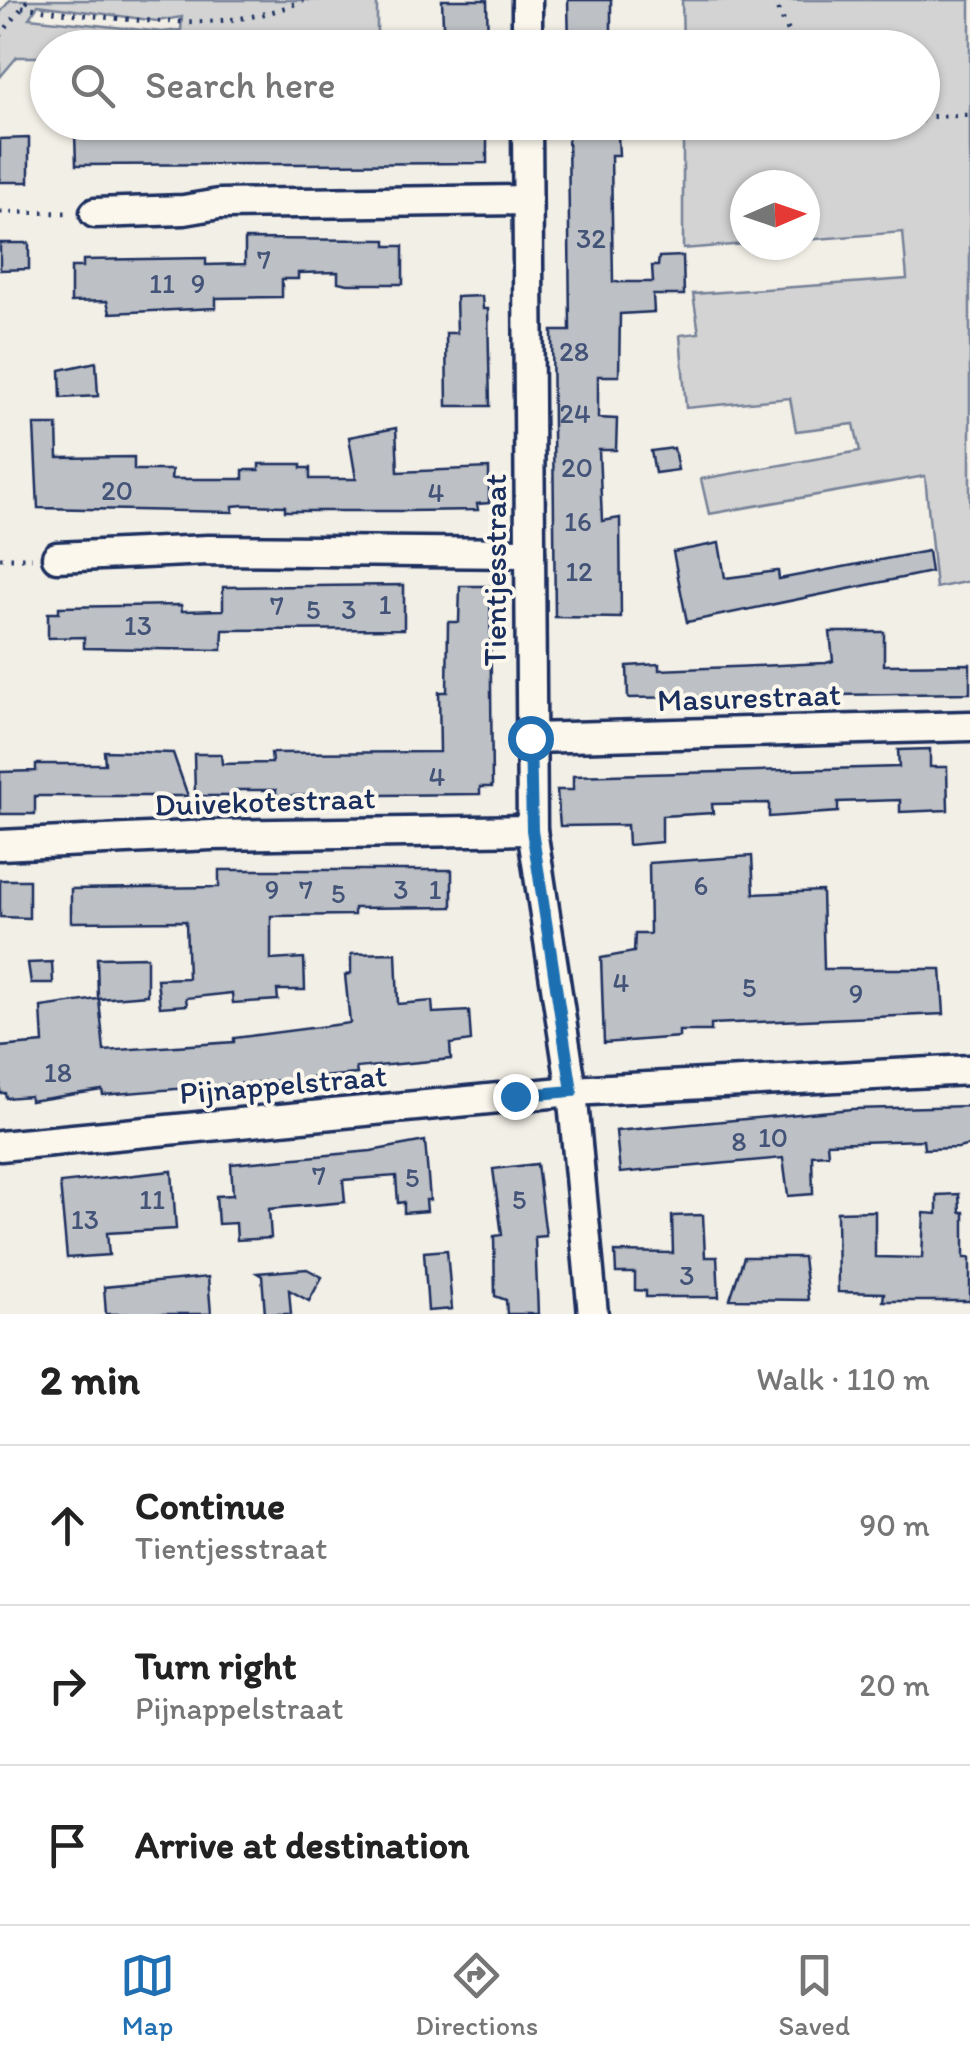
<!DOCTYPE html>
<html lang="en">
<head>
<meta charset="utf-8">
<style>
	body { margin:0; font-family:Itim,sans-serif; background:#f2f2f2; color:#222 }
	.compass { position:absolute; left:730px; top:170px; width:90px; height:90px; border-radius:50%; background:#fff; box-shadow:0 2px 8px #0004; rotate:88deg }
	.stop { position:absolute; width:30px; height:30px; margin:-22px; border:8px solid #1f6fb2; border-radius:50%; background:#fff }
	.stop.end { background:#1f6fb2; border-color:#fff; box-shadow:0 2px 10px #0008 }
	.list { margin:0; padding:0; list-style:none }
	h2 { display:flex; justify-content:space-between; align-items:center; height:130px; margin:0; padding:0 40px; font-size:42px }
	h2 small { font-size:32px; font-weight:400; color:#767676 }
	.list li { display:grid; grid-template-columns:65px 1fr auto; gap:30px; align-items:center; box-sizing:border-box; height:160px; padding:0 40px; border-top:2px solid #e0e0e0 }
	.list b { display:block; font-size:38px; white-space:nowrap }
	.list p { margin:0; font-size:32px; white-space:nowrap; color:#767676 }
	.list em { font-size:32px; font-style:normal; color:#767676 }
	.icon { flex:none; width:55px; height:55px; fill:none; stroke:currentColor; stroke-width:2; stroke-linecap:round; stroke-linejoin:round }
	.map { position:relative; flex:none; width:970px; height:1314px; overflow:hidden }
	.search { position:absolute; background:#fff; box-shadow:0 2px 8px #0004; left:30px; right:30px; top:30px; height:110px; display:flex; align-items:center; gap:25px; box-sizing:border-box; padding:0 35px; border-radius:55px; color:#767676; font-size:38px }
	.sheet { height:610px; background:#fff }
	nav { display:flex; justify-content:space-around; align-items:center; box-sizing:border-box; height:140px; border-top:2px solid #e0e0e0; background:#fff; font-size:28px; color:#767676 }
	nav a { display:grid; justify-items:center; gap:5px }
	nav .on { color:#1f6fb2 }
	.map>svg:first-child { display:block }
</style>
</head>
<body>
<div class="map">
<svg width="970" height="1314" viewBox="0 0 970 1314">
	<rect width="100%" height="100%" fill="#f2efe6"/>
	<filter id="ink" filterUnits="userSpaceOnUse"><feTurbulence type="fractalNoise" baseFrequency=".01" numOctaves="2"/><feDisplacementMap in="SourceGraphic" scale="20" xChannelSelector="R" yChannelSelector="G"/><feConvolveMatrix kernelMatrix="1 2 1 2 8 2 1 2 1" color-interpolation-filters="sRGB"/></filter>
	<g filter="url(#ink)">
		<g fill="#d2d3d2" stroke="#768198" stroke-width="2.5" fill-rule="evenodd">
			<path d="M10,0H377V47L48,48L47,57H17L0,77V13ZM38,5L157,21L182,17L181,30L162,32L29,18Z"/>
			<polygon points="682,0 970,0 970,581 936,588 925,476 709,514 701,479 860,451 854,424 796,431 790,398 686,408 680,335 699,333 693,294 907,279 903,232 805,240 805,185 745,185 745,244 683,249 683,123 922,122 922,48 683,47"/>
		</g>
		<g fill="#bdc0c4" stroke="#1b2f5e" stroke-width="2.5">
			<polygon points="442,0 487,0 488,48 444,48"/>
			<polygon points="568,0 611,0 611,48 569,48"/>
			<polygon points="180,122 318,122 318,133 361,132 361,122 487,122 487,163 76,165 75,133 180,133"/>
			<polygon points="568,122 612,122 612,135 618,136 619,155 611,155 613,282 653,282 652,266 658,266 659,257 683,256 684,295 653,295 654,312 620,314 619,376 598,376 598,418 617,419 616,450 599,450 602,521 620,518 621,618 555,617 552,331 570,331"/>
			<polygon points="29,138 29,182 0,182 0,139"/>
			<polygon points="245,239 386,240 386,246 403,246 403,284 348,284 338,282 338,272 298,273 298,279 282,279 282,297 216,298 216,308 110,313 107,301 71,302 71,267 83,267 83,260 206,258 206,265 245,264"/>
			<polygon points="0,243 29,243 29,269 0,270"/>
			<polygon points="482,296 483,309 488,309 490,406 447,406 446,333 457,333 456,297"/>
			<polygon points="96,362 98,396 61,398 60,370"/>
			<polygon points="34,425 57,425 58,458 134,457 134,470 172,470 171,479 243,479 243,470 259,470 259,464 301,464 301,468 310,468 310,479 356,479 349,437 396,428 398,472 489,468 489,503 477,504 478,510 407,511 285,511 285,506 244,505 233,506 233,512 38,508"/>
			<polygon points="674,448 678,470 655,473 651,451"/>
			<polygon points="719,543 725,578 778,571 779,579 928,551 931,572 687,622 673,552"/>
			<polygon points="404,585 404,629 223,630 222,650 84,648 84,637 48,638 48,613 59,613 59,607 181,605 182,611 223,610 223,587"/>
			<polygon points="460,586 490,586 492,787 480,787 480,794 276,796 276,790 235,790 235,796 195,796 194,754 221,754 222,764 272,763 271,753 440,752 439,692 447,692 448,622 459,622"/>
			<polygon points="830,632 884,632 884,665 970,664 970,693 628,698 627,666 659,664 659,670 826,663 833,661"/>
			<polygon points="930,749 930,767 947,767 948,810 900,812 900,800 838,802 838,812 769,817 769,803 712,804 713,813 662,816 662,842 628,845 627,825 560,826 557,790 573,790 573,776 899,767 898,750"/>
			<polygon points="104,751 173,753 188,796 35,796 35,814 0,814 0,772 36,771 36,764 105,764"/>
			<polygon points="752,856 754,894 822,891 824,969 941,969 944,1014 711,1024 711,1031 679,1031 679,1037 604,1043 601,958 634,952 635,934 650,934 649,863"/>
			<polygon points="219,870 452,870 452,907 354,908 354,915 271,916 271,960 304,958 305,990 277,990 278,1000 233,1003 232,993 186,998 187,1005 160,1007 157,979 188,978 186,921 71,922 71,889 219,887"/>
			<polygon points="0,880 29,880 29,918 0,917"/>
			<polygon points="396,953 398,1004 432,1001 433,1013 469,1011 471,1041 450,1044 451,1059 356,1068 357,1074 103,1095 102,1090 30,1101 30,1096 6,1098 5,1093 0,1093 0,1047 43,1043 41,1007 98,999 97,958 147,957 147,995 99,999 104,1051 234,1042 234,1038 350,1023 345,975 351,974 351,954"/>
			<polygon points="52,962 53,983 31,983 28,963"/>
			<polygon points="970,1106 970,1145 958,1148 924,1149 923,1140 827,1143 828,1154 812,1155 813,1194 788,1196 783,1158 620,1173 616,1131 852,1109"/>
			<polygon points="425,1141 430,1200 426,1200 427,1211 404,1213 404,1202 398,1203 396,1176 343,1180 345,1202 269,1209 271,1238 237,1240 236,1223 218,1224 216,1196 233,1195 231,1164 371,1151"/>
			<polygon points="537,1164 546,1236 535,1237 538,1314 507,1314 506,1300 495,1296 494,1236 502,1235 493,1169"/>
			<polygon points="172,1171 176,1229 107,1233 109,1255 67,1258 60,1183"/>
			<polygon points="959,1194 960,1212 964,1212 964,1258 970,1258 970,1301 883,1301 884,1293 838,1292 837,1212 875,1211 875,1257 922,1258 924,1213 937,1214 937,1195"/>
			<polygon points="703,1215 705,1257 717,1257 719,1297 646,1297 646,1291 635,1290 635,1273 616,1273 615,1252 673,1253 672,1216"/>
			<polygon points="447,1250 452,1309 428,1311 424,1252"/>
			<polygon points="744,1257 803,1257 808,1300 730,1299"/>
			<polygon points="307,1269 322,1277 309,1301 289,1290 291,1314 265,1314 262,1276 257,1273"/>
			<polygon points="208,1277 211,1314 106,1314 104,1287"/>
		</g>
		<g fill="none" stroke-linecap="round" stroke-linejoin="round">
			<defs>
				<g id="street">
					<polyline points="527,48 527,0"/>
					<polyline points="527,122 532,830 572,1091 593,1314"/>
					<polyline points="95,213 184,210 219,204 526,200"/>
					<polyline points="57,557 208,550 530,553"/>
					<polyline points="531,738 970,726"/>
					<polyline points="0,845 211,835 532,830"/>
					<polyline points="0,1146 572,1091 970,1070"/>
				</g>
			</defs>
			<use href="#street" stroke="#1b2f5e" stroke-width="35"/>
			<g stroke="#1b2f5e" stroke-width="5" stroke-dasharray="2.5 8" stroke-linecap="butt">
				<polyline points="773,0 797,48"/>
				<path d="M22,7C104,17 227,38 303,0"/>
				<polyline points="0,36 28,0"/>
				<polyline points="922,117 970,115"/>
				<polyline points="0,212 72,213"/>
				<polyline points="0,558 32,558"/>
			</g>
			<use href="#street" stroke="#fbf7ec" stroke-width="28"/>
		</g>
	</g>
	<g fill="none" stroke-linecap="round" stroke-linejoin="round" filter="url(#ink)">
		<polyline stroke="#1f6fb2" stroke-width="12" points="515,1096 572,1091 532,830 530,738"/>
	</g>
	<g text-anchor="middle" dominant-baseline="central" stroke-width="8" stroke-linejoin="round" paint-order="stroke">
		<g font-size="28" fill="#445378">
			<text x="591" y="238">32</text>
			<text x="264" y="259">7</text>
			<text x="162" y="283">11</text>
			<text x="198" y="283">9</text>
			<text x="574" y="351">28</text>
			<text x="575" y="413">24</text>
			<text x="577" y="467">20</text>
			<text x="117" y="490">20</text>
			<text x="436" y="492">4</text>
			<text x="578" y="521">16</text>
			<text x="579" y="571">12</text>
			<text x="385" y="604">1</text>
			<text x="277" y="605">7</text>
			<text x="313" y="609">5</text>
			<text x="349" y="609">3</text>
			<text x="138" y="625">13</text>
			<text x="437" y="776">4</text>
			<text x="701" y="885">6</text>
			<text x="272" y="889">9</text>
			<text x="306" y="889">7</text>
			<text x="401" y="889">3</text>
			<text x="435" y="889">1</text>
			<text x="338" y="893">5</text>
			<text x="621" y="982">4</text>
			<text x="749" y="987">5</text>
			<text x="856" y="993">9</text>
			<text x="58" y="1072">18</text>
			<text x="773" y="1137">10</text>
			<text x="739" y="1141">8</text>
			<text x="319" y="1175">7</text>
			<text x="412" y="1177">5</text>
			<text x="152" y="1199">11</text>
			<text x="519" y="1199">5</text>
			<text x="85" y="1219">13</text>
			<text x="687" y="1275">3</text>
		</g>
		<g font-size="32" fill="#1b2f5e" stroke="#fbf7ec">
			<text transform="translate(495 570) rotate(-90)">Tientjesstraat</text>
			<text transform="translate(749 697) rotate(-2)">Masurestraat</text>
			<text transform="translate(265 801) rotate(-2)">Duivekotestraat</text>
			<text transform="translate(283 1084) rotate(-5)">Pijnappelstraat</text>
		</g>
	</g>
</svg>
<svg class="compass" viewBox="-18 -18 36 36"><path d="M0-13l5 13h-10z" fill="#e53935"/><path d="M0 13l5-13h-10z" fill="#767676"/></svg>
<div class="stop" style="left:530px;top:738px"></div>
<div class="stop end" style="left:515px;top:1096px"></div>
<div class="search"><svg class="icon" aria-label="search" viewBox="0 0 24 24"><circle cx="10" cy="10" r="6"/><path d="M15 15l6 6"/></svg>Search here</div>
</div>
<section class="sheet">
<h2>2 min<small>Walk · 110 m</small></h2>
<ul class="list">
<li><svg class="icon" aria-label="ahead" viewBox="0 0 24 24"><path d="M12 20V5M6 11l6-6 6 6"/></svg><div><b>Continue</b><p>Tientjesstraat</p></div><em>90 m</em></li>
<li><svg class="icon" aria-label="right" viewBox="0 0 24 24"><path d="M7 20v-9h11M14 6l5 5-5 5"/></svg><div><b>Turn right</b><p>Pijnappelstraat</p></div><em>20 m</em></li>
<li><svg class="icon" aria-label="arrive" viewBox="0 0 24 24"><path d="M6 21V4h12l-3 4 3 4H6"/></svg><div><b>Arrive at destination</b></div></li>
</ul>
</section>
<nav>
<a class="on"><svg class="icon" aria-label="map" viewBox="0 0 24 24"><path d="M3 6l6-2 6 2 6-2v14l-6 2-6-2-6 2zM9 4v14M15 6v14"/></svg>Map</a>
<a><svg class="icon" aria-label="directions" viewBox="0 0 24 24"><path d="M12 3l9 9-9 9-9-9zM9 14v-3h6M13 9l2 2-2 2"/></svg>Directions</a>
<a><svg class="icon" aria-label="saved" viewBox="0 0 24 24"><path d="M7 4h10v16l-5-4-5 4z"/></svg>Saved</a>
</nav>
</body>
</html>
